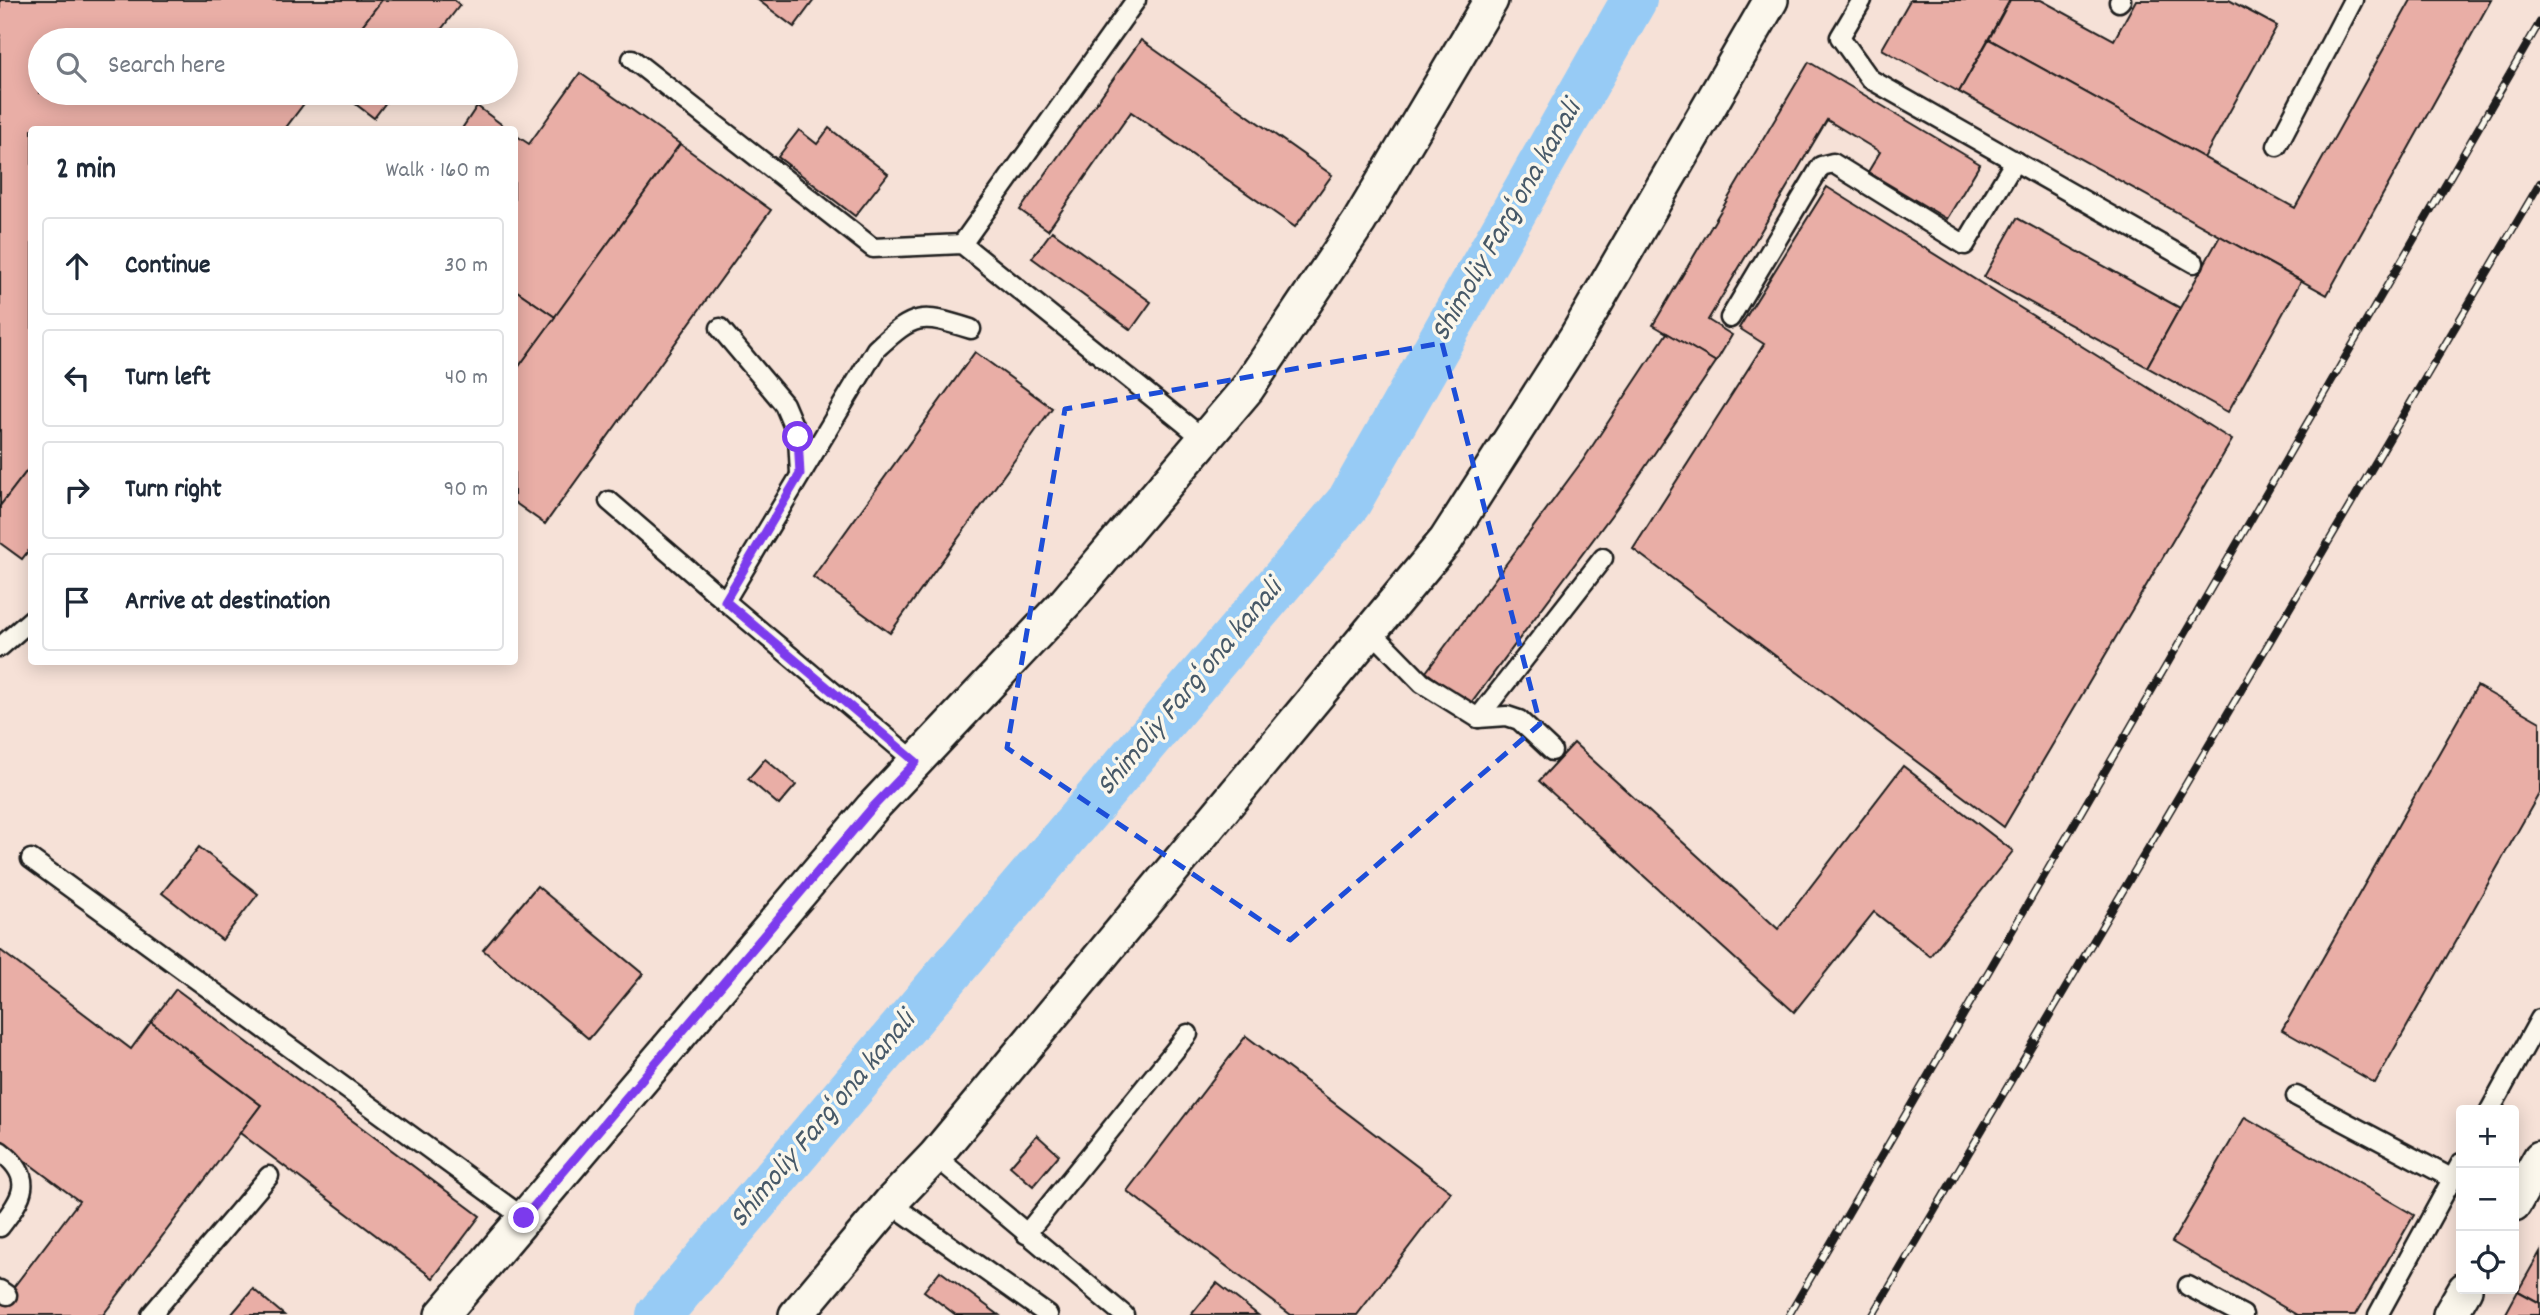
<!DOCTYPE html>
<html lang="en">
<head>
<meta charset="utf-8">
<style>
	body { margin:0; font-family:Dekko,sans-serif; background:#f6f6f7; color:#1f2937 }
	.controls { position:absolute; right:21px; bottom:21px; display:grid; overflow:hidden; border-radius:7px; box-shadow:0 4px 18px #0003 }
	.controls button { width:63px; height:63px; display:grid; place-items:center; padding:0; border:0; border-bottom:2px solid #e0e1e3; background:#fff; color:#1f2937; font:35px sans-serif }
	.stop { position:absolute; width:21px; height:21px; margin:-16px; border:5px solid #7c3aed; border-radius:50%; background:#fff }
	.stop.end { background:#7c3aed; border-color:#fff; box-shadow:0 2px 7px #0008 }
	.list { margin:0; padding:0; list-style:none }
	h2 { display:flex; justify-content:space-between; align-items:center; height:91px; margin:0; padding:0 28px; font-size:30px }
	h2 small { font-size:23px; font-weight:400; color:#747a83 }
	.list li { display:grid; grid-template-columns:46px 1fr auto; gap:21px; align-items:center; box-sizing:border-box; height:98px; margin:0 14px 14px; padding:0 14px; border:2px solid #e0e1e3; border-radius:7px }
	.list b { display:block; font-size:26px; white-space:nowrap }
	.list em { font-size:23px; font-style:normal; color:#747a83 }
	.icon { flex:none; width:38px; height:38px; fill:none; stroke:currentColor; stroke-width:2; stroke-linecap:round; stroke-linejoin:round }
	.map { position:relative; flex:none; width:2540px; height:1315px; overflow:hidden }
	.search { position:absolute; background:#fff; box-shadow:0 4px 18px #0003; left:28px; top:28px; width:490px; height:77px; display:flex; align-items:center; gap:18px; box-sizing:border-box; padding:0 24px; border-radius:38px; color:#747a83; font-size:26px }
	.panel { position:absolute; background:#fff; box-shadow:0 4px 18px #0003; left:28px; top:126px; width:490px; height:539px; border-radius:7px }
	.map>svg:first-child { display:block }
</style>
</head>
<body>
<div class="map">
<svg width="2540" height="1315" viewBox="0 0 2540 1315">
	<rect width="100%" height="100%" fill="#f6e1d7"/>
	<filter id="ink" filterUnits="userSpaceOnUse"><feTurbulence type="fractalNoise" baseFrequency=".0143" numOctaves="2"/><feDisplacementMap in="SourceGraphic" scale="14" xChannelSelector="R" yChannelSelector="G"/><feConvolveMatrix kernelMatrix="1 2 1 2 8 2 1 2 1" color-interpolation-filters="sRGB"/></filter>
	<g filter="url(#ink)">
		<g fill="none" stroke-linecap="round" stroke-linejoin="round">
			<polyline stroke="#97cbf5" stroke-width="46" points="659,1315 1349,502 1634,0"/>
		</g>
		<g fill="#e9aea6" stroke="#1c1c1c" stroke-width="2">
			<polygon points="0,0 382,0 351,40 40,40 40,93 312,93 284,130 32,130 32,464 0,506"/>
			<polygon points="382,0 454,0 460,5 433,40 351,40"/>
			<polygon points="758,0 814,0 794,27"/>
			<polygon points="1910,0 2010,0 1959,92 1882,49"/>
			<polygon points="2010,0 2041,0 2114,40 2136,0 2229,0 2277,26 2204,158 1989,39"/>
			<polygon points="2411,0 2491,0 2327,295 1959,92 1989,39 2295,208"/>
			<polygon points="1141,40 1332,175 1295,227 1131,112 1048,230 1020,210"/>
			<polygon points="1809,62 1980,164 1947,219 1868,172 1880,152 1827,120 1708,320 1732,335 1716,362 1653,325"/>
			<polygon points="580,73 680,144 555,317 514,289 514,134 529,144"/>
			<polygon points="341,93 393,93 374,118"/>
			<polygon points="477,106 509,130 461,130"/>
			<polygon points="829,128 888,174 855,216 778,157 799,130 817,144"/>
			<polygon points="680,144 771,210 545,524 514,502 514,373"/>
			<polygon points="1827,187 2232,440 2004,827 1633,549 1764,344 1739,328"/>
			<polygon points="2017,218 2180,308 2147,367 1984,277"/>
			<polygon points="1052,231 1151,302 1131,330 1032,258"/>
			<polygon points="2220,236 2301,281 2228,412 2147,367"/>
			<polygon points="514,289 555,317 514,373"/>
			<polygon points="1667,333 1716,362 1627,494 1470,705 1426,672 1583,460"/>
			<polygon points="975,352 1052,408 890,633 813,577"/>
			<polygon points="26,472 32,477 32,546 22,559 0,543 0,506"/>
			<polygon points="2477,686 2540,722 2540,792 2375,1083 2282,1030"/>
			<polygon points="1574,743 1778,929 1903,766 2013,851 1930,956 1874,912 1794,1012 1539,781"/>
			<polygon points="765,759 796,785 779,805 748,779"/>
			<polygon points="199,847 258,894 222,940 162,893"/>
			<polygon points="537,886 643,974 589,1039 483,950"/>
			<polygon points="0,950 131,1049 151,1022 261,1105 103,1315 0,1315 0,1305 79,1201 0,1142"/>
			<polygon points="176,989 480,1216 433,1278 240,1133 261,1105 151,1022"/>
			<polygon points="1246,1036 1451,1192 1357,1315 1291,1315 1127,1191"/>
			<polygon points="2245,1117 2414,1215 2356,1315 2297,1315 2172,1242"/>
			<polygon points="1037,1135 1059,1155 1033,1186 1010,1166"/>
			<polygon points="2540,1252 2540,1303 2518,1291"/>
			<polygon points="940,1271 999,1315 956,1315 924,1291"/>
			<polygon points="1217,1283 1258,1315 1191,1315"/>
			<polygon points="253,1289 284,1315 231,1315"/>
			<polygon points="2518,1291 2540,1303 2540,1315 2505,1315"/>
		</g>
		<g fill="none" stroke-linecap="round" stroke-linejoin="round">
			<defs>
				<g id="lane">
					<polyline points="1862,0 1840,37 1870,79 2194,263"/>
					<polyline points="2119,2 2121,0"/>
					<polyline points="632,59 873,248 962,244 1204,439"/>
					<polyline points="2277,146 2353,0"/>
					<polyline points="962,244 1136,0"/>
					<polyline points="1730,318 1821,166 1833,163 1965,245 2015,161"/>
					<polyline points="720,328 784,404 798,437 800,474"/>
					<polyline points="609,501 725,601"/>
					<polyline points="1370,630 1422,683 1478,718 1507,716 1519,720 1552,751"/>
					<polyline points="0,647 32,619"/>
					<polyline points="1478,718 1603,558"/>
					<path d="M916,762L725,601L876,349C915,313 920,313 971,329"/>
					<polyline points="31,859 524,1218"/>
					<polyline points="2296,1096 2453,1179"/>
					<polyline points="2490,1110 2540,1019"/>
					<path d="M0,1151C36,1178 23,1197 0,1227"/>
					<polyline points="935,1156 1124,1315"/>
					<polyline points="890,1203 1048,1315"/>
					<polyline points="1026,1234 1188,1034"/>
					<polyline points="2188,1286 2243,1315"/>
					<polyline points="0,1290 7,1295"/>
					<polyline points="151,1315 269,1176"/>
					<polyline points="2378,1315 2461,1163"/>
				</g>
				<g id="street">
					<polyline points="2514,1204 2540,1158"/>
					<polyline points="442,1315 872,808 1066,602 1247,389 1359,222 1491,0"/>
					<polyline points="796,1315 890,1203 935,1156 1446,540 1576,337 1771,0"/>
					<polyline points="2450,1315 2465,1289"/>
				</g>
			</defs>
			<use href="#lane" stroke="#1c1c1c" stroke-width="23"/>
			<use href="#street" stroke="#1c1c1c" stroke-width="38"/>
			<use href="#lane" stroke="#fbf7ec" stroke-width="18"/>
			<use href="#street" stroke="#fbf7ec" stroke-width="33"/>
			<defs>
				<g id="rail">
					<polyline points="1789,1315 2540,22"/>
					<polyline points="1873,1315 2540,183"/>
				</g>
			</defs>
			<use href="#rail" stroke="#1c1c1c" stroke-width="8"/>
			<use href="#rail" stroke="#fbf7ec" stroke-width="5" stroke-dasharray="16" stroke-linecap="butt"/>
		</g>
	</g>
	<g fill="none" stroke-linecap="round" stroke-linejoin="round" filter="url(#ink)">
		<polyline stroke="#7c3aed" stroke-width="9" points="524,1218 872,808 916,762 725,601 800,474 798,437"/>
	</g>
	<path fill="none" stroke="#1d4ed8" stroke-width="5" stroke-dasharray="14 9" stroke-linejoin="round" d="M1442,343L1540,724L1290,940L1007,748L1065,409Z"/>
	<g text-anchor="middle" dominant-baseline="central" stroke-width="7" stroke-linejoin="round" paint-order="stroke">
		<g font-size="30" font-style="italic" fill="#475968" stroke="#fbf7ec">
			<text transform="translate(1508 222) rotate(-60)">Shimoliy Fargʻona kanali</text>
			<text transform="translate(1191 689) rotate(-50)">Shimoliy Fargʻona kanali</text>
			<text transform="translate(824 1121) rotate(-50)">Shimoliy Fargʻona kanali</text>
		</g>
	</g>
</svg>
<div class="controls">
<button>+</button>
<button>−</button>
<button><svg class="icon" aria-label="locate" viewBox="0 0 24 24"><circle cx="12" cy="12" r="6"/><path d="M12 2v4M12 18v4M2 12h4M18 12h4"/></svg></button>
</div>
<div class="stop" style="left:798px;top:437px"></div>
<div class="stop end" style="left:524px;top:1218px"></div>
<div class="search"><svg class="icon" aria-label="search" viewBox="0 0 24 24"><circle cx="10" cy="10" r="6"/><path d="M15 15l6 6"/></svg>Search here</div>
<section class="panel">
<h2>2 min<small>Walk · 160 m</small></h2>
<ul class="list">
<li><svg class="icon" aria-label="ahead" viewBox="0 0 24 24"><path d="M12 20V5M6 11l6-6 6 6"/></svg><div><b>Continue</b></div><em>30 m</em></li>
<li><svg class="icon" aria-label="left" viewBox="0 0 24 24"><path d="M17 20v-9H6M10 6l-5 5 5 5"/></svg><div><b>Turn left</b></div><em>40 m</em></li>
<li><svg class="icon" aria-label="right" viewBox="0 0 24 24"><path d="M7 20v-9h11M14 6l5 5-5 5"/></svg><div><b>Turn right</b></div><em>90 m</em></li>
<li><svg class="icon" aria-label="arrive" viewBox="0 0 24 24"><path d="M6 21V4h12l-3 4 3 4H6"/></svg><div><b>Arrive at destination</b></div></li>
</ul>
</section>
</div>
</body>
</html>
